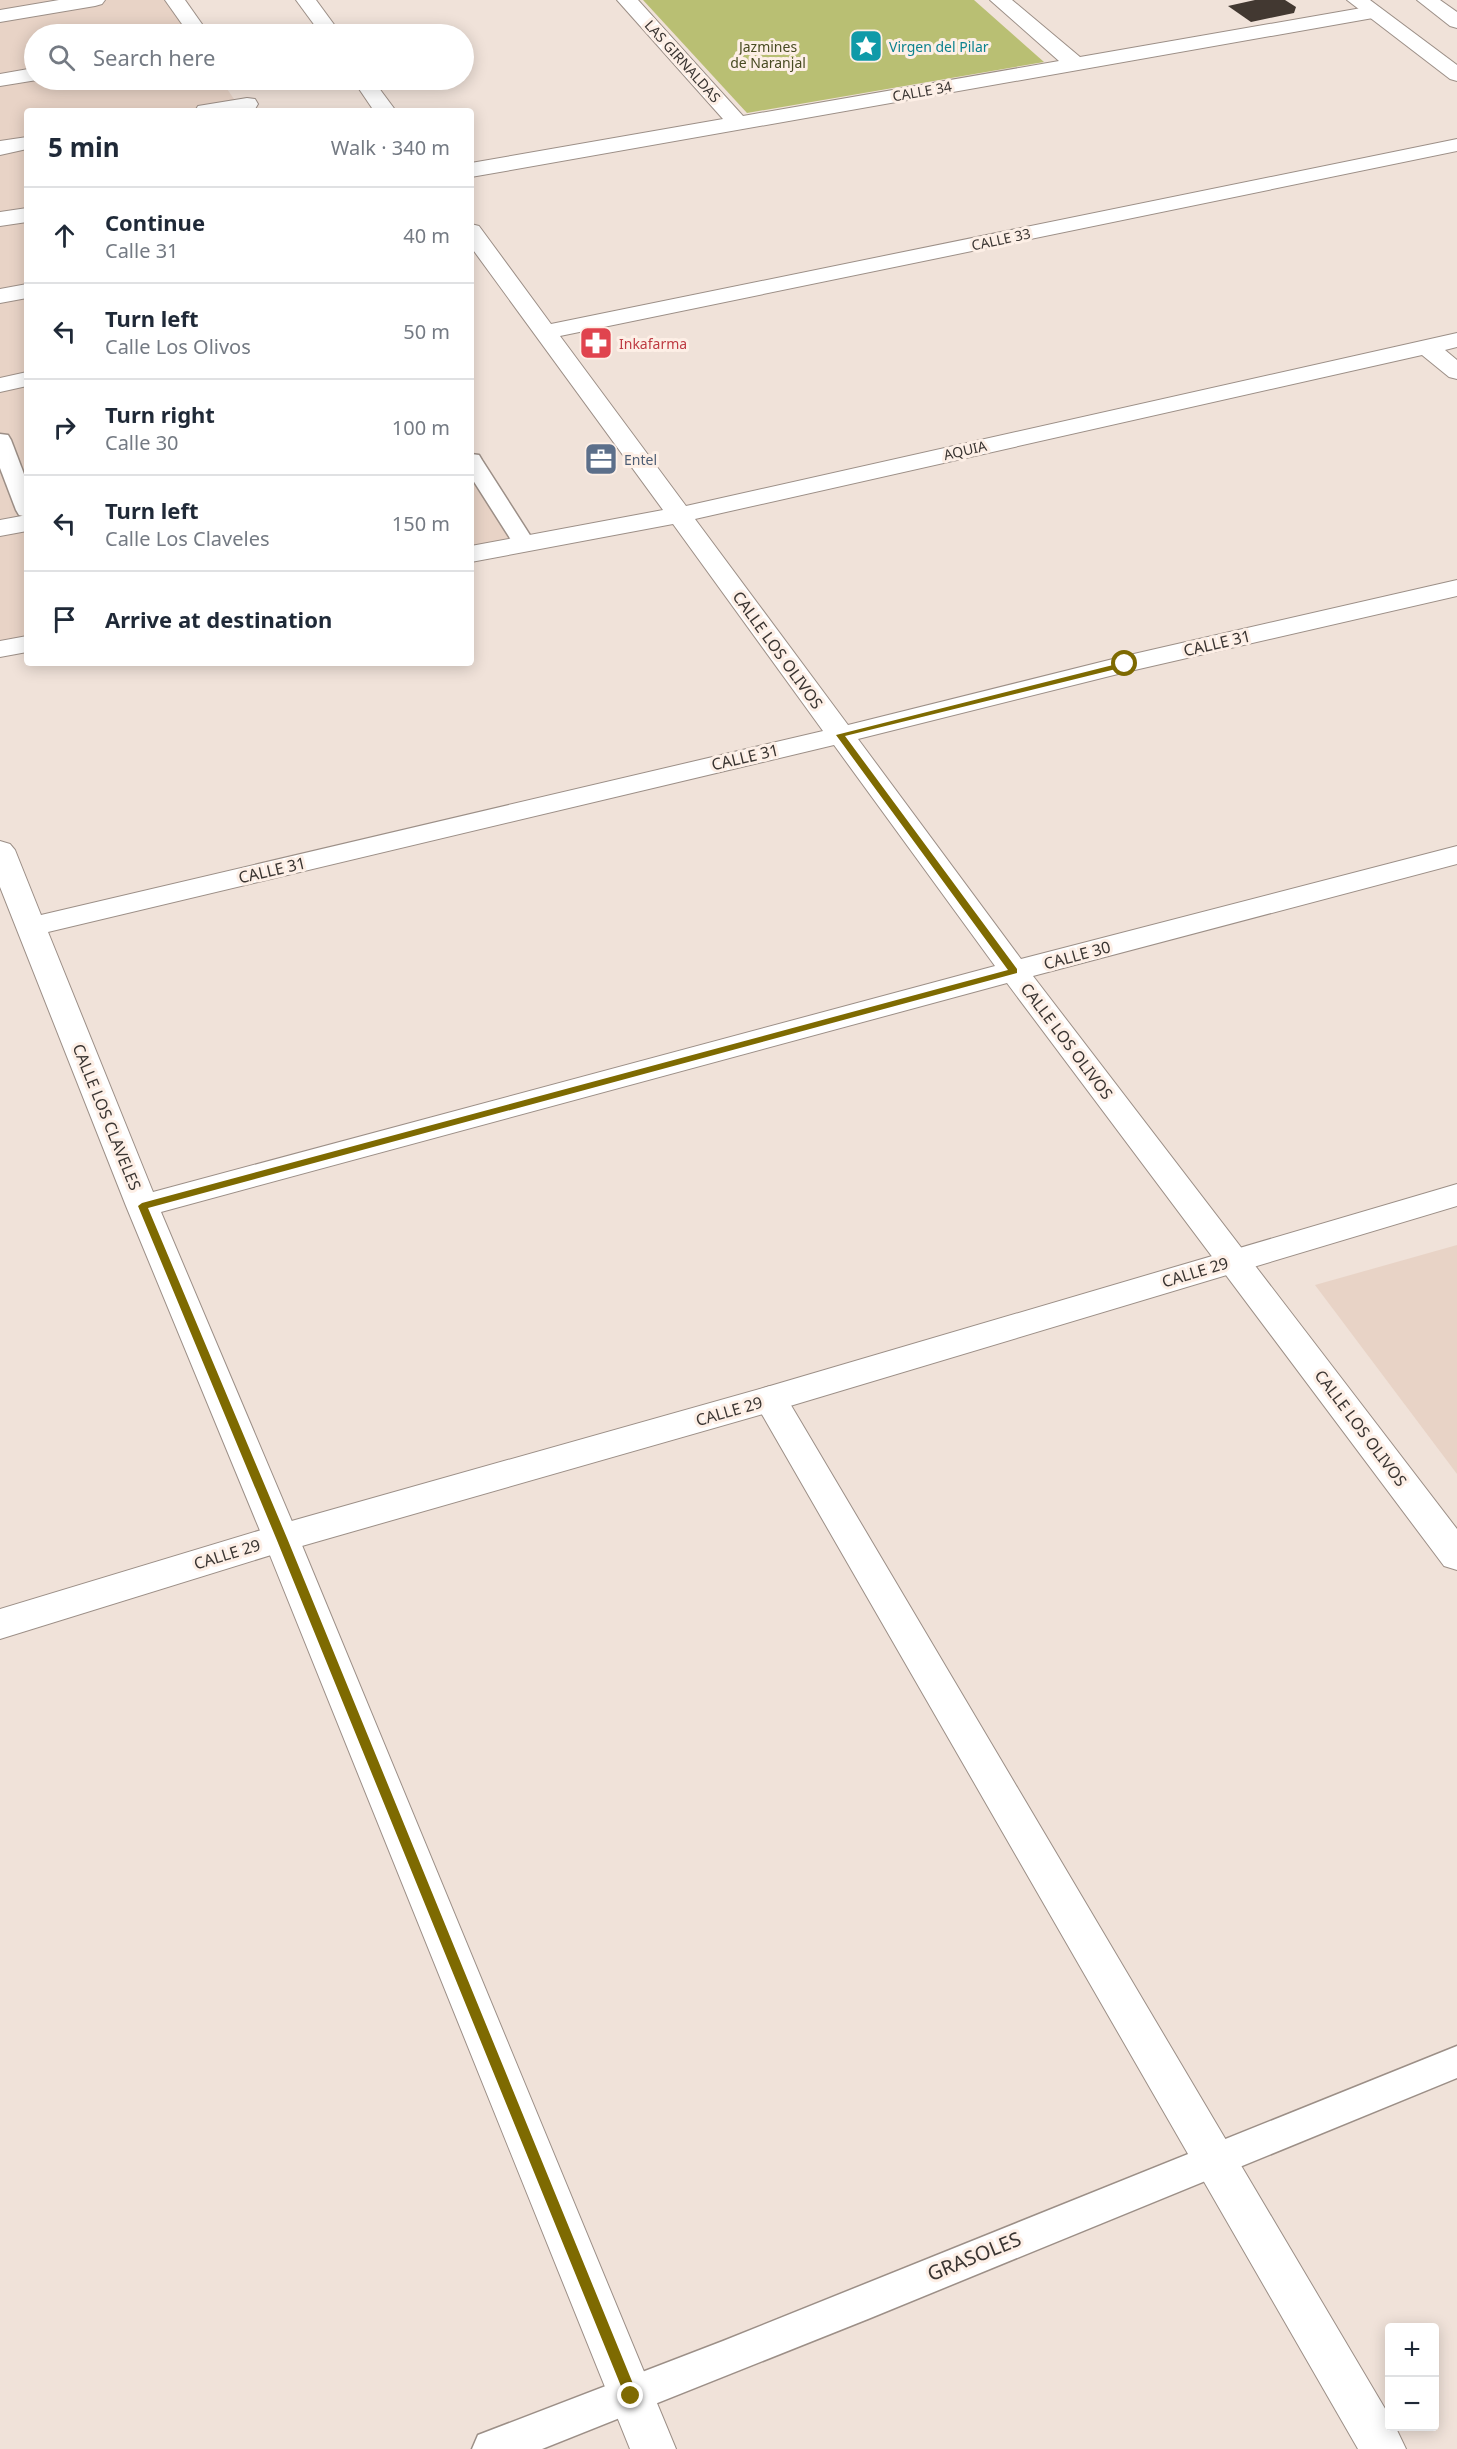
<!DOCTYPE html>
<html lang="en">
<head>
<meta charset="utf-8">
<style>
	body { margin:0; font-family:"Noto Sans",sans-serif; background:#f6f6f7; color:#1f2937 }
	.controls { position:absolute; right:18px; bottom:18px; display:grid; overflow:hidden; border-radius:6px; box-shadow:0 3px 15px #0003 }
	.controls button { width:54px; height:54px; display:grid; place-items:center; padding:0; border:0; border-bottom:2px solid #e0e1e3; background:#fff; color:#1f2937; font:30px sans-serif }
	.stop { position:absolute; width:18px; height:18px; margin:-14px; border:4px solid #7e6a01; border-radius:50%; background:#fff }
	.stop.end { background:#7e6a01; border-color:#fff; box-shadow:0 2px 6px #0008 }
	.list { margin:0; padding:0; list-style:none }
	h2 { display:flex; justify-content:space-between; align-items:center; height:78px; margin:0; padding:0 24px; font-size:26px }
	h2 small { font-size:20px; font-weight:400; color:#747a83 }
	.list li { display:grid; grid-template-columns:39px 1fr auto; gap:18px; align-items:center; box-sizing:border-box; height:96px; padding:0 24px; border-top:2px solid #e0e1e3 }
	.list b { display:block; font-size:22px; white-space:nowrap }
	.list p { margin:0; font-size:20px; white-space:nowrap; color:#747a83 }
	.list em { font-size:20px; font-style:normal; color:#747a83 }
	.icon { flex:none; width:33px; height:33px; fill:none; stroke:currentColor; stroke-width:2; stroke-linecap:round; stroke-linejoin:round }
	.map { position:relative; flex:none; width:1457px; height:2449px; overflow:hidden }
	.search { position:absolute; background:#fff; box-shadow:0 3px 15px #0003; left:24px; top:24px; width:450px; height:66px; display:flex; align-items:center; gap:15px; box-sizing:border-box; padding:0 21px; border-radius:33px; color:#747a83; font-size:22px }
	.panel { position:absolute; background:#fff; box-shadow:0 3px 15px #0003; left:24px; top:108px; width:450px; height:558px; border-radius:6px }
	.map>svg:first-child { display:block }
</style>
</head>
<body>
<div class="map">
<svg width="1457" height="2449" viewBox="0 0 1457 2449">
	<rect width="100%" height="100%" fill="#f0e2d9"/>
	<g fill="#e8d3c6">
		<polygon points="0,0 169,0 192,34 34,34 34,80 221,80 242,111 27,111 27,644 0,649"/>
		<polygon points="471,462 524,543 471,554"/>
		<polygon points="1457,1245 1457,1474 1315,1285"/>
	</g>
	<polygon fill="#b9bf73" points="643,0 974,0 1044,62 747,113"/>
	<polygon fill="#423831" points="1255,0 1285,0 1296,7 1294,13 1251,22 1228,6"/>
	<g fill="none" stroke-linecap="round" stroke-linejoin="round">
		<defs>
			<g id="lane">
				<polygon points="0,434 8,435 11,440 27,482 27,517 19,515 16,510 0,468"/>
				<polygon points="471,454 479,455 482,460 535,543 532,548 524,550 516,548 513,543 471,477"/>
				<polygon points="1457,2046 1457,2078 868,2319 542,2449 472,2449 478,2435 723,2341"/>
			</g>
			<g id="street">
				<polygon points="59,0 105,0 102,4 95,6 0,22 0,10"/>
				<polygon points="165,0 185,0 209,34 189,34"/>
				<polygon points="296,0 316,0 341,34 321,34"/>
				<polygon points="617,0 638,0 743,116 1059,61 990,0 1012,0 1080,57 1373,6 1380,8 1383,12 1380,16 1373,18 471,177 471,163 723,119"/>
				<polygon points="34,68 34,80 37,80 0,86 0,74"/>
				<polygon points="353,80 373,80 396,111 374,111"/>
				<polygon points="247,98 255,99 258,104 255,109 243,111 195,111 198,106"/>
				<polygon points="27,137 27,149 0,155 0,141"/>
				<path d="M1457,139V151L560,336L686,506L1457,333V347L1445,350L1457,360V379L1449,377L1422,355L695,519L848,725L1125,656L1457,580V596L1126,672L858,739L1021,959L1457,846V864L1033,976L1457,1529V1570L1444,1566L1007,983L161,1212L299,1538L676,2449H630L263,1538L126,1206L0,887V841L10,844L15,850L41,915L823,731L673,524L471,562V546L663,510L471,247V224L479,226L551,324ZM834,745L995,966L153,1192L48,932Z"/>
				<polygon points="27,208 27,222 0,226 0,212"/>
				<polygon points="27,284 27,298 0,303 0,289"/>
				<polygon points="27,372 27,386 0,392 0,378"/>
				<polygon points="27,515 27,531 0,536 0,520"/>
				<polygon points="27,636 27,652 0,657 0,641"/>
				<polygon points="770,1386 782,1390 1390,2417 1390,2426 1395,2426 1406,2449 1358,2449 753,1399 758,1390"/>
			</g>
			<g id="secondary">
				<polygon points="1347,0 1370,0 1457,65 1457,81 1450,79"/>
				<polygon points="1417,0 1440,0 1457,12 1457,28 1450,26"/>
				<polygon points="1457,1184 1457,1206 770,1412 281,1552 0,1639 0,1609 281,1524 770,1386"/>
			</g>
		</defs>
		<use href="#lane" stroke="#9c8f87" stroke-width="3"/>
		<use href="#street" stroke="#9c8f87" stroke-width="2"/>
		<use href="#secondary" stroke="#9c8f87" stroke-width="2"/>
		<use href="#lane" fill="#fff" fill-rule="evenodd"/>
		<use href="#street" fill="#fff" fill-rule="evenodd"/>
		<use href="#secondary" fill="#fff" fill-rule="evenodd"/>
	</g>
	<polygon fill="#7e6a01" points="1125,662 1128,662 1128,666 845,736 1017,969 1017,973 148,1208 287,1538 638,2396 636,2401 631,2402 627,2401 625,2396 276,1538 138,1206 142,1203 1008,970 836,735"/>
	<defs>
		<symbol id="sight-square" viewBox="-11 -11 22 22"><rect x="-9" y="-9" width="18" height="18" rx="4" fill="#0f9aa8" stroke="#fdefe6"/><path d="M0-6L1.8-2.2L6-1.7L2.9 1.2L3.7 5.4L0 3.3L-3.7 5.4L-2.9 1.2L-6-1.7L-1.8-2.2Z" fill="#fff"/></symbol>
		<symbol id="pharmacy-square" viewBox="-11 -11 22 22"><rect x="-9" y="-9" width="18" height="18" rx="4" fill="#e0444e" stroke="#fdefe6"/><path d="M-2-6h4v4h4v4h-4v4h-4v-4h-4v-4h4Z" fill="#fff"/></symbol>
		<symbol id="office-square" viewBox="-11 -11 22 22"><rect x="-9" y="-9" width="18" height="18" rx="4" fill="#5c6f8a" stroke="#fdefe6"/><path d="M-6-3h4V-5.5h4V-3h4V5H-6ZM-1-4.5V-3h2v-1.5ZM-6 0V1H6V0Z" fill="#fff"/></symbol>
	</defs>
	<g fill-rule="evenodd">
		<use href="#sight-square" x="847" y="27" width="38" height="38"/>
		<use href="#pharmacy-square" x="577" y="324" width="38" height="38"/>
		<use href="#office-square" x="582" y="440" width="38" height="38"/>
	</g>
	<g text-anchor="middle" dominant-baseline="central" stroke-width="6" stroke-linejoin="round" paint-order="stroke">
		<g font-size="14" fill="#484b22" stroke="#fdefe6">
			<text x="768" y="46">Jazmines<tspan x="768" dy="16">de Naranjal</tspan></text>
		</g>
		<g font-size="14" fill="#0d838f" stroke="#fdefe6" text-anchor="start">
			<text x="889" y="46">Virgen del Pilar</text>
		</g>
		<g font-size="14" fill="#3a3532" stroke="#fdefe6">
			<text transform="translate(683 61) rotate(48)">LAS GIRNALDAS</text>
			<text transform="translate(922 91) rotate(-10)">CALLE 34</text>
			<text transform="translate(1001 239) rotate(-12)">CALLE 33</text>
			<text transform="translate(965 450) rotate(-13)">AQUIA</text>
		</g>
		<g font-size="14" fill="#be3a42" stroke="#fdefe6" text-anchor="start">
			<text x="619" y="343">Inkafarma</text>
		</g>
		<g font-size="14" fill="#4e5e75" stroke="#fdefe6" text-anchor="start">
			<text x="624" y="459">Entel</text>
		</g>
		<g font-size="16" fill="#3a3532" stroke="#fdefe6">
			<text transform="translate(1217 643) rotate(-13)">CALLE 31</text>
			<text transform="translate(778 650) rotate(54)">CALLE LOS OLIVOS</text>
			<text transform="translate(745 757) rotate(-13)">CALLE 31</text>
			<text transform="translate(272 870) rotate(-13)">CALLE 31</text>
			<text transform="translate(1077 955) rotate(-15)">CALLE 30</text>
			<text transform="translate(1067 1041) rotate(53)">CALLE LOS OLIVOS</text>
			<text transform="translate(107 1117) rotate(68)">CALLE LOS CLAVELES</text>
			<text transform="translate(1195 1272) rotate(-17)">CALLE 29</text>
			<text transform="translate(729 1411) rotate(-16)">CALLE 29</text>
			<text transform="translate(1361 1428) rotate(53)">CALLE LOS OLIVOS</text>
			<text transform="translate(227 1554) rotate(-17)">CALLE 29</text>
		</g>
		<g font-size="20" fill="#3a3532" stroke="#fdefe6">
			<text transform="translate(974 2256) rotate(-22)">GRASOLES</text>
		</g>
	</g>
</svg>
<div class="controls">
<button>+</button>
<button>−</button>
</div>
<div class="stop" style="left:1125px;top:664px"></div>
<div class="stop end" style="left:631px;top:2396px"></div>
<div class="search"><svg class="icon" aria-label="search" viewBox="0 0 24 24"><circle cx="10" cy="10" r="6"/><path d="M15 15l6 6"/></svg>Search here</div>
<section class="panel">
<h2>5 min<small>Walk · 340 m</small></h2>
<ul class="list">
<li><svg class="icon" aria-label="ahead" viewBox="0 0 24 24"><path d="M12 20V5M6 11l6-6 6 6"/></svg><div><b>Continue</b><p>Calle 31</p></div><em>40 m</em></li>
<li><svg class="icon" aria-label="left" viewBox="0 0 24 24"><path d="M17 20v-9H6M10 6l-5 5 5 5"/></svg><div><b>Turn left</b><p>Calle Los Olivos</p></div><em>50 m</em></li>
<li><svg class="icon" aria-label="right" viewBox="0 0 24 24"><path d="M7 20v-9h11M14 6l5 5-5 5"/></svg><div><b>Turn right</b><p>Calle 30</p></div><em>100 m</em></li>
<li><svg class="icon" aria-label="left" viewBox="0 0 24 24"><path d="M17 20v-9H6M10 6l-5 5 5 5"/></svg><div><b>Turn left</b><p>Calle Los Claveles</p></div><em>150 m</em></li>
<li><svg class="icon" aria-label="arrive" viewBox="0 0 24 24"><path d="M6 21V4h12l-3 4 3 4H6"/></svg><div><b>Arrive at destination</b></div></li>
</ul>
</section>
</div>
</body>
</html>
